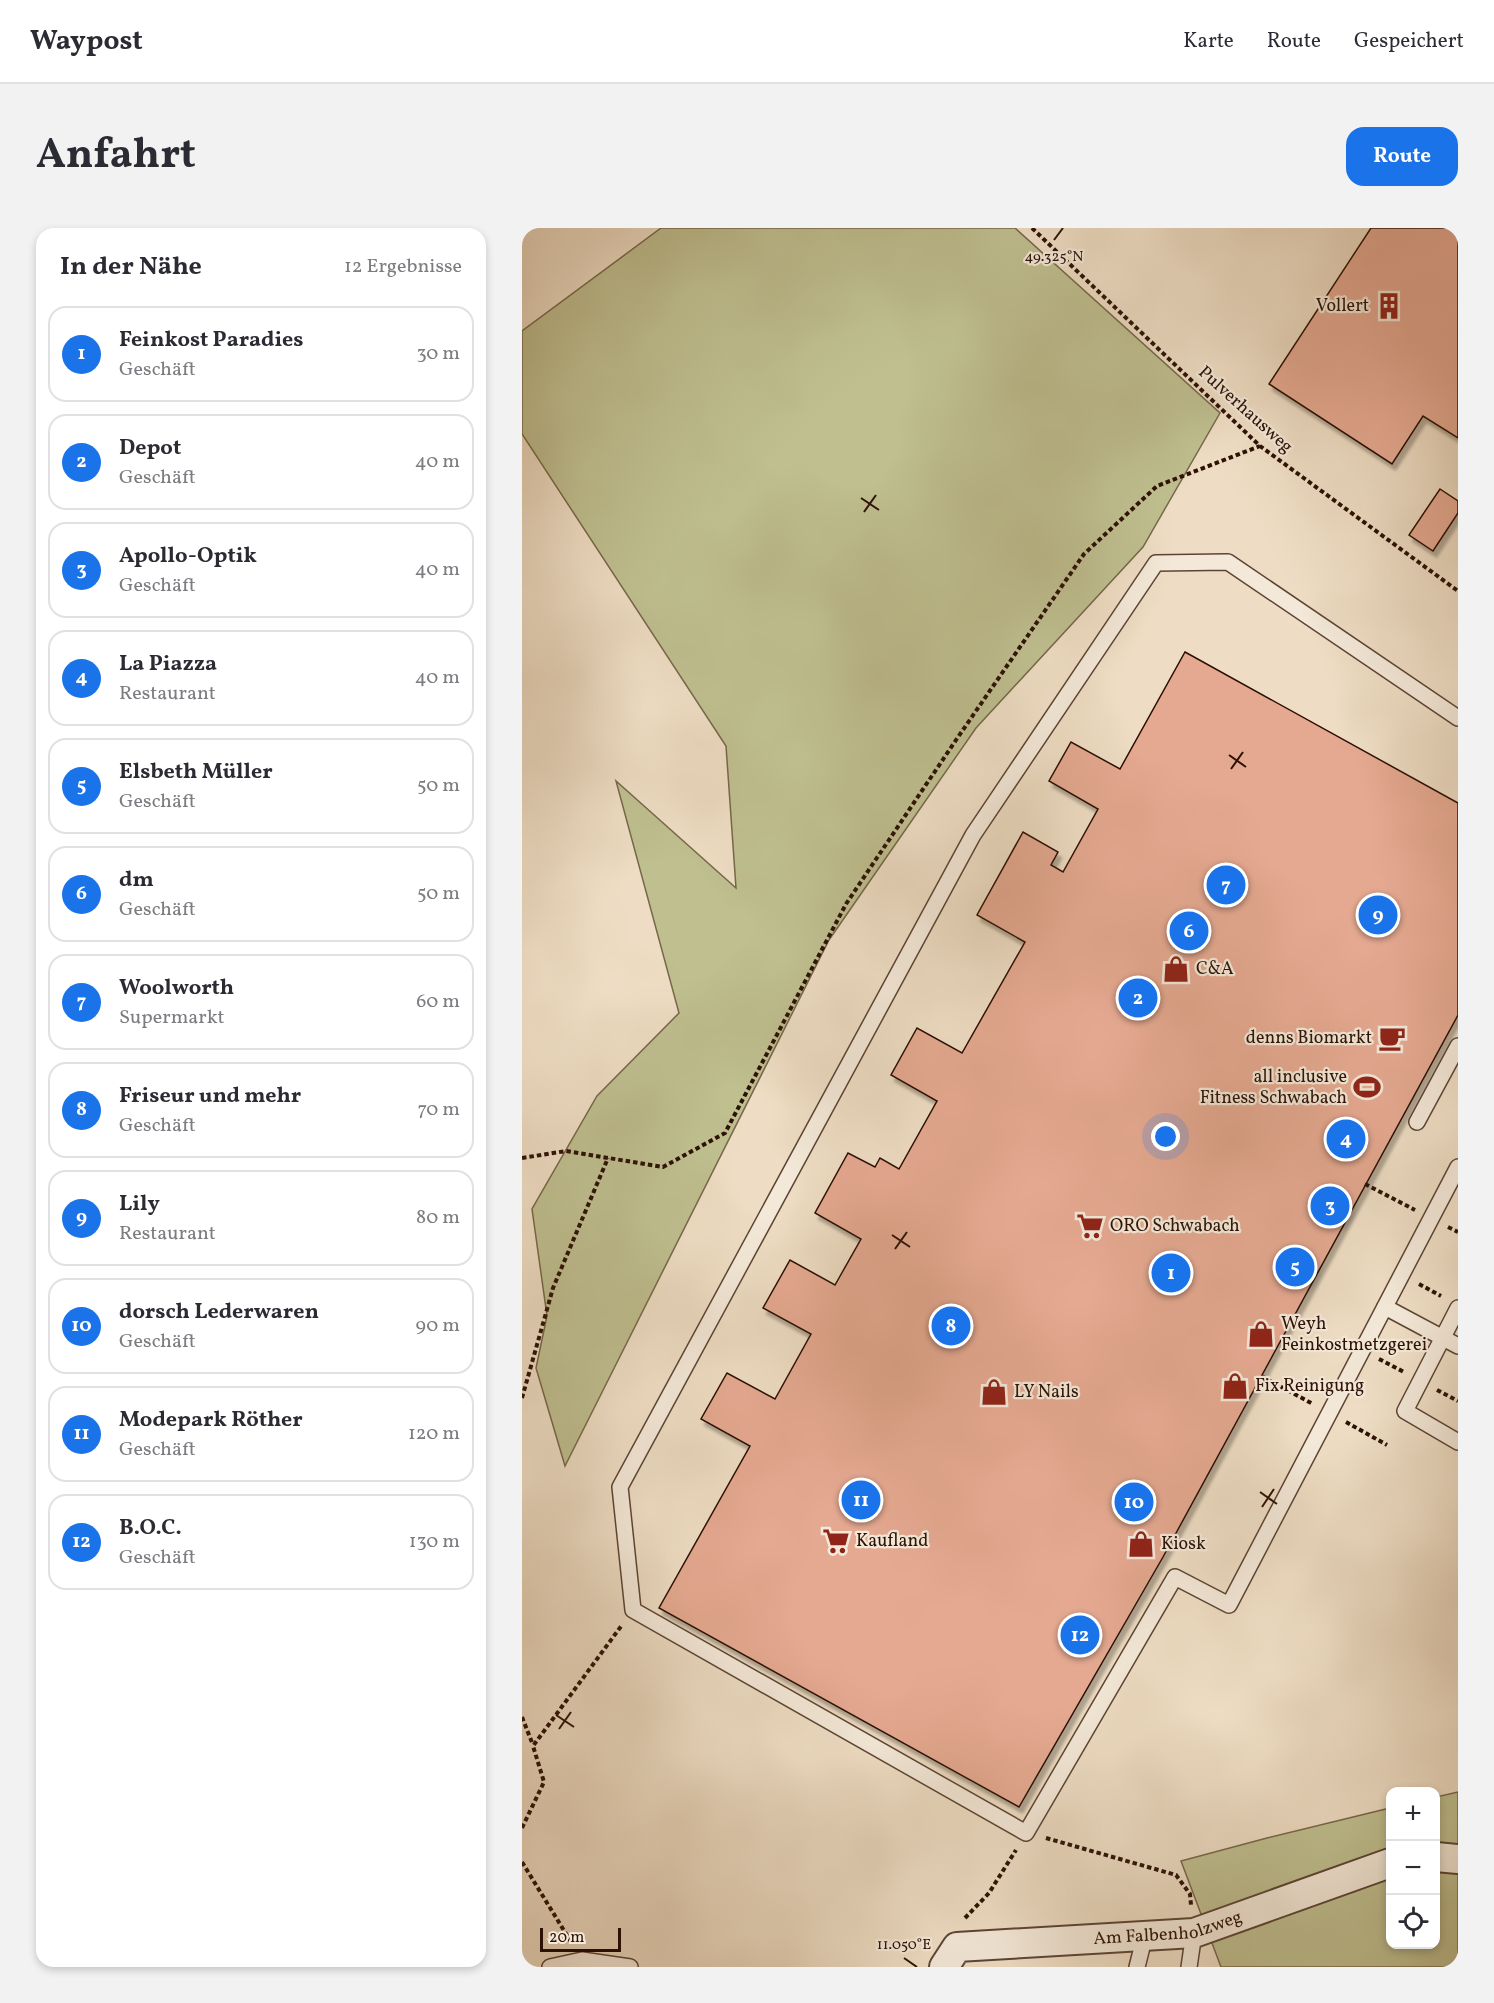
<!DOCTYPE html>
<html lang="de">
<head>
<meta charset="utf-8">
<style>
	body { margin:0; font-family:Vollkorn,serif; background:#f2f2f3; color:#2b2b33 }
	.controls { position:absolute; right:18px; bottom:18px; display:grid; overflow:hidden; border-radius:12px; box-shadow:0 3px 9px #0003 }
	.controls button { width:54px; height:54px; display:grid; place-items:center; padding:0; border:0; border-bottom:2px solid #e1e1e2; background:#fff; color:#2b2b33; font:30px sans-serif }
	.scale { position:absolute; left:18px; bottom:15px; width:81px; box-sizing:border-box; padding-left:6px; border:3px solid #2c1105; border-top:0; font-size:16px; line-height:21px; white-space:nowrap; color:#2c1105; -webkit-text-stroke:4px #f4e9d9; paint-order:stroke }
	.you { position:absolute; left:644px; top:909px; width:21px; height:21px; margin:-15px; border:4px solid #fff; border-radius:50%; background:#1a73e8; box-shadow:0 0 0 9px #1a73e833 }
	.badge { display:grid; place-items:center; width:39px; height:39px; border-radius:50%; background:#1a73e8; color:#fff; font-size:20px; font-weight:700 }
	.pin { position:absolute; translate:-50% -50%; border:3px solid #fff; box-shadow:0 2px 6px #0006 }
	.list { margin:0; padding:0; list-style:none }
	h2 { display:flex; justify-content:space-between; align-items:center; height:78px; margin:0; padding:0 24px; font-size:26px }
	h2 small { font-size:20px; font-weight:400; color:#7c7c81 }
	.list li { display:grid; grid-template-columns:39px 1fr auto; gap:18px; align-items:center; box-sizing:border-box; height:96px; margin:0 12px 12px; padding:0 12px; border:2px solid #e1e1e2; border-radius:18px }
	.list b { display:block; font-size:22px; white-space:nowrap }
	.list p { margin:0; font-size:20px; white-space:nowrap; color:#7c7c81 }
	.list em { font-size:20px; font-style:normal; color:#7c7c81 }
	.icon { flex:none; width:33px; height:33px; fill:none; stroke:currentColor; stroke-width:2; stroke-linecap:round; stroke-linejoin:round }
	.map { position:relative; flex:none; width:936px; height:1739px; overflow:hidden; border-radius:18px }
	header { display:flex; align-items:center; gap:36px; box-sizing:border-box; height:84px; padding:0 30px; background:#fff; border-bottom:2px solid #e1e1e2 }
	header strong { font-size:28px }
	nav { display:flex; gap:33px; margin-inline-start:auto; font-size:21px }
	.intro { display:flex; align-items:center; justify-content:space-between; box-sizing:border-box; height:144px; padding:0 36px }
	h1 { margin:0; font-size:42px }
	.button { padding:15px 27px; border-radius:18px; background:#1a73e8; color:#fff; font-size:21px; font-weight:700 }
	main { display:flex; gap:36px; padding:0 36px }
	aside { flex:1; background:#fff; border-radius:18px; box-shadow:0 3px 9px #0003 }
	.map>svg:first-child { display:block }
</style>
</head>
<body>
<header>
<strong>Waypost</strong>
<nav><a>Karte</a><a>Route</a><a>Gespeichert</a></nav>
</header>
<div class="intro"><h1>Anfahrt</h1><a class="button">Route</a></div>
<main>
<aside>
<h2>In der Nähe<small>12 Ergebnisse</small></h2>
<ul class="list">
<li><span class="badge">1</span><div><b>Feinkost Paradies</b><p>Geschäft</p></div><em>30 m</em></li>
<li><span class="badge">2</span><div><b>Depot</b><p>Geschäft</p></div><em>40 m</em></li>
<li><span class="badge">3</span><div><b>Apollo-Optik</b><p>Geschäft</p></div><em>40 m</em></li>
<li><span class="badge">4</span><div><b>La Piazza</b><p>Restaurant</p></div><em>40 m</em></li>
<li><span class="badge">5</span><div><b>Elsbeth Müller</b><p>Geschäft</p></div><em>50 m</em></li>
<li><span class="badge">6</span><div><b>dm</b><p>Geschäft</p></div><em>50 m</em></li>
<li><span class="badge">7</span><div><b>Woolworth</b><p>Supermarkt</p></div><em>60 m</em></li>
<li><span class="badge">8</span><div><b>Friseur und mehr</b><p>Geschäft</p></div><em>70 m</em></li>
<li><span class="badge">9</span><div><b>Lily</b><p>Restaurant</p></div><em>80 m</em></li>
<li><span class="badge">10</span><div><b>dorsch Lederwaren</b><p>Geschäft</p></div><em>90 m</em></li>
<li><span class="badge">11</span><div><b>Modepark Röther</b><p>Geschäft</p></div><em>120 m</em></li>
<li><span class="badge">12</span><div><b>B.O.C.</b><p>Geschäft</p></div><em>130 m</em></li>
</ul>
</aside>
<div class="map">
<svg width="936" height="1739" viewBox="0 0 936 1739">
	<defs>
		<filter id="shadow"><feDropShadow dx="3.5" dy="6" stdDeviation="1.5" flood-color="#0004"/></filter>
	</defs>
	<rect width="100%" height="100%" fill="#eeddc4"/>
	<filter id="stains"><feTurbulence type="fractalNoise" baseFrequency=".00333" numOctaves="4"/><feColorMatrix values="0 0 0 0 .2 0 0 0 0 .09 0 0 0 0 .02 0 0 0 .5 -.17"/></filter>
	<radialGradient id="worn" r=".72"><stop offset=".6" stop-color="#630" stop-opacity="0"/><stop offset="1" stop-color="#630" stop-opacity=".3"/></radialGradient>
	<g fill="#bfbf90" stroke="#76684a" stroke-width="1.5">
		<polygon points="139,0 493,0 698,185 621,319 454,500 307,712 43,1238 14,1140 25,1088 10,981 75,868 157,785 94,553 214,660 204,518 0,206 0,103"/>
		<polygon points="936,1564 936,1739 699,1739 659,1633 745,1610 868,1580 868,1716 914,1716 914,1569"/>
	</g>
	<g fill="#e5a991" stroke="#2c1105" stroke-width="1.5" filter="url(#shadow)">
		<polygon points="849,0 936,0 936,210 901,188 870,236 747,156"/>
		<polygon points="918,261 936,273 936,285 911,323 887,307"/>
		<polygon points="663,424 936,575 936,787 641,1329 497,1579 137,1380 228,1218 179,1191 205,1145 253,1171 289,1106 241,1080 268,1032 313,1057 339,1011 293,985 326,925 353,939 358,930 377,941 415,873 369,847 395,800 440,825 503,714 455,687 501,604 536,624 529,637 541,644 576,581 527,553 549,514 598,541"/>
	</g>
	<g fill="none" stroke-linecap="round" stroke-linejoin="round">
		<defs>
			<g id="lane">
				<polyline points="936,490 706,334 634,335 451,607 98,1259 111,1382 504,1605 653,1349 707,1377 936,939"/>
				<polyline points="895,894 936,818"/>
				<polyline points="863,1079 936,1118"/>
				<polyline points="936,1080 883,1183 936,1214"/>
				<polyline points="28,1739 60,1732 108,1739"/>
				<polyline points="615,1739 623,1707"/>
				<polyline points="667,1739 672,1705"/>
			</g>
			<g id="street">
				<polyline points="914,1629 936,1631"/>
				<path id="s1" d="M422,1739L435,1719L672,1705L868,1635"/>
			</g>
		</defs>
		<use href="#lane" stroke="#5c4435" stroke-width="18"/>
		<use href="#street" stroke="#5c4435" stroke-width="32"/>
		<g stroke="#2c1105" stroke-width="4" stroke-dasharray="4.5 3" stroke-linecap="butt">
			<polyline points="510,0 738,218 936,363"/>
			<polyline points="0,930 44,923 141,939 203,905 324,676 434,512 562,326 635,258 738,218"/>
			<polyline points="843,956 893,982"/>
			<polyline points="926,999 936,1004"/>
			<polyline points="897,1056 919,1068"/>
			<polyline points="857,1131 882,1144"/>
			<polyline points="739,1148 791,1176"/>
			<polyline points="915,1162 936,1173"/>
			<polyline points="0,1170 31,1060 86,930"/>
			<polyline points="824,1194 865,1217"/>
			<polyline points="0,1489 11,1517"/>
			<polyline points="0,1600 22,1554 11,1518 100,1397"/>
			<polyline points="524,1610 654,1647 668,1666 669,1677"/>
			<polyline points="0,1634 49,1714"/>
			<polyline points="443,1690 467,1665 494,1622"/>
		</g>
		<use href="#lane" stroke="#f4e9d9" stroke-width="15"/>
		<use href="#street" stroke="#f4e9d9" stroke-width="28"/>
	</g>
	<path fill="none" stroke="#2c1105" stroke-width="2" d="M532,12L541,0M339,270L357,282M342,284L354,267M707,527L724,539M709,541L721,524M370,1007L388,1019M373,1021L385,1004M738,1264L755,1276M740,1279L752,1261M34,1487L52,1499M37,1501L49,1484M382,1730L395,1739"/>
	<defs>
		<symbol id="building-bare" viewBox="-9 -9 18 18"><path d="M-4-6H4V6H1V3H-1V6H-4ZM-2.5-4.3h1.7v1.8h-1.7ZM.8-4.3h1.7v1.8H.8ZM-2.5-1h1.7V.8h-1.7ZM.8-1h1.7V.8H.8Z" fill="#8f2418" stroke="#f4e9d9" stroke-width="2.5" paint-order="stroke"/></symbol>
		<symbol id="shop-bare" viewBox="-9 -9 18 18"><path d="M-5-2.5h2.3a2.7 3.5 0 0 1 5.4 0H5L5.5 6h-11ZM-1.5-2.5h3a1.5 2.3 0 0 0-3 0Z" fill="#8f2418" stroke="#f4e9d9" stroke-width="2.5" paint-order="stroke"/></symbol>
		<symbol id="cafe-bare" viewBox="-9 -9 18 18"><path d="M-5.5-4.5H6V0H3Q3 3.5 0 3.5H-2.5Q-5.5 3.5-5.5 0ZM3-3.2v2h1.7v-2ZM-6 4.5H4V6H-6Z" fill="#8f2418" stroke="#f4e9d9" stroke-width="2.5" paint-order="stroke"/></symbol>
		<symbol id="stadium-bare" viewBox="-9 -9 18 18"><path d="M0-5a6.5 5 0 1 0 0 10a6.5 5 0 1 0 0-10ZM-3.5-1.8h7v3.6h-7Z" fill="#8f2418" stroke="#f4e9d9" stroke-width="2.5" paint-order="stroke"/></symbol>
		<symbol id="supermarket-bare" viewBox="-9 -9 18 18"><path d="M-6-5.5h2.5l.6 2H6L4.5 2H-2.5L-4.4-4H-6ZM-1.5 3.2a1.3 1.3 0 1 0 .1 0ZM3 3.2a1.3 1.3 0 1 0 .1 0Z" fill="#8f2418" stroke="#f4e9d9" stroke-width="2.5" paint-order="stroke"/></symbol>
	</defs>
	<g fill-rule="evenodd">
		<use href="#building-bare" x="848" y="59" width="38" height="38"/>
		<use href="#shop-bare" x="635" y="722" width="38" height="38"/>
		<use href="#cafe-bare" x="851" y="791" width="38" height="38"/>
		<use href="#stadium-bare" x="826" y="840" width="38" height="38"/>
		<use href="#supermarket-bare" x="549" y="979" width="38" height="38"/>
		<use href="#shop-bare" x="720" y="1087" width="38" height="38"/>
		<use href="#shop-bare" x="694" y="1139" width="38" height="38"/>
		<use href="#shop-bare" x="453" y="1145" width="38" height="38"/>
		<use href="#supermarket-bare" x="295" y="1294" width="38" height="38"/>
		<use href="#shop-bare" x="600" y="1297" width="38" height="38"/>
	</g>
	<g text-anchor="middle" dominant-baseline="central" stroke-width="4.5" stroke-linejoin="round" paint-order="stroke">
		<g font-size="18" fill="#2c1105" stroke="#f4e9d9" text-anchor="start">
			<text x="847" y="78" text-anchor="end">Vollert</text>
			<text x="674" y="741">C&amp;A</text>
			<text x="850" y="810" text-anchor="end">denns Biomarkt</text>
			<text x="825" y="849" text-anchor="end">all inclusive<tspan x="825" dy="21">Fitness Schwabach</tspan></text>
			<text x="588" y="998">ORO Schwabach</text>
			<text x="759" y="1096">Weyh<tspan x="759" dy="21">Feinkostmetzgerei</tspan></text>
			<text x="733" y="1158">Fix Reinigung</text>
			<text x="492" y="1164">LY Nails</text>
			<text x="334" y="1313">Kaufland</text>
			<text x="639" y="1316">Kiosk</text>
		</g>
		<g font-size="18" fill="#2c1105" stroke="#f4e9d9">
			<text transform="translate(723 182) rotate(42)">Pulverhausweg</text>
			<text stroke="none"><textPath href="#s1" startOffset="236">Am Falbenholzweg</textPath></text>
		</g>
	</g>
	<g font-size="15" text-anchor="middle" fill="#2c1105" stroke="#f4e9d9" stroke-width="4.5" stroke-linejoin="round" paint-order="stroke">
		<text x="532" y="33">49.325°N</text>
		<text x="382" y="1721">11.050°E</text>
	</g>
	<rect width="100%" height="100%" filter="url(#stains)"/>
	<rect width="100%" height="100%" fill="url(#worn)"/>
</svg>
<div class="controls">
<button>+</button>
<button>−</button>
<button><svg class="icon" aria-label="locate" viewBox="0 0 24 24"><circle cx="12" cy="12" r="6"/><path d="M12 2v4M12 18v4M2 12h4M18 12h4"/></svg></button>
</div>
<div class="scale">20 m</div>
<div class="you"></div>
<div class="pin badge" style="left:649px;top:1045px">1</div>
<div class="pin badge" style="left:616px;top:770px">2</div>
<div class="pin badge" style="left:808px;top:978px">3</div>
<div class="pin badge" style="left:824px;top:911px">4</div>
<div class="pin badge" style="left:773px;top:1039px">5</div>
<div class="pin badge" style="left:667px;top:703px">6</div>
<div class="pin badge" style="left:704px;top:657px">7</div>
<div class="pin badge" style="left:429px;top:1098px">8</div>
<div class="pin badge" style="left:856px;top:687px">9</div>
<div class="pin badge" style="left:612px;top:1274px">10</div>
<div class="pin badge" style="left:339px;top:1272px">11</div>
<div class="pin badge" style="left:558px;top:1407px">12</div>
</div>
</main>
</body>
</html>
